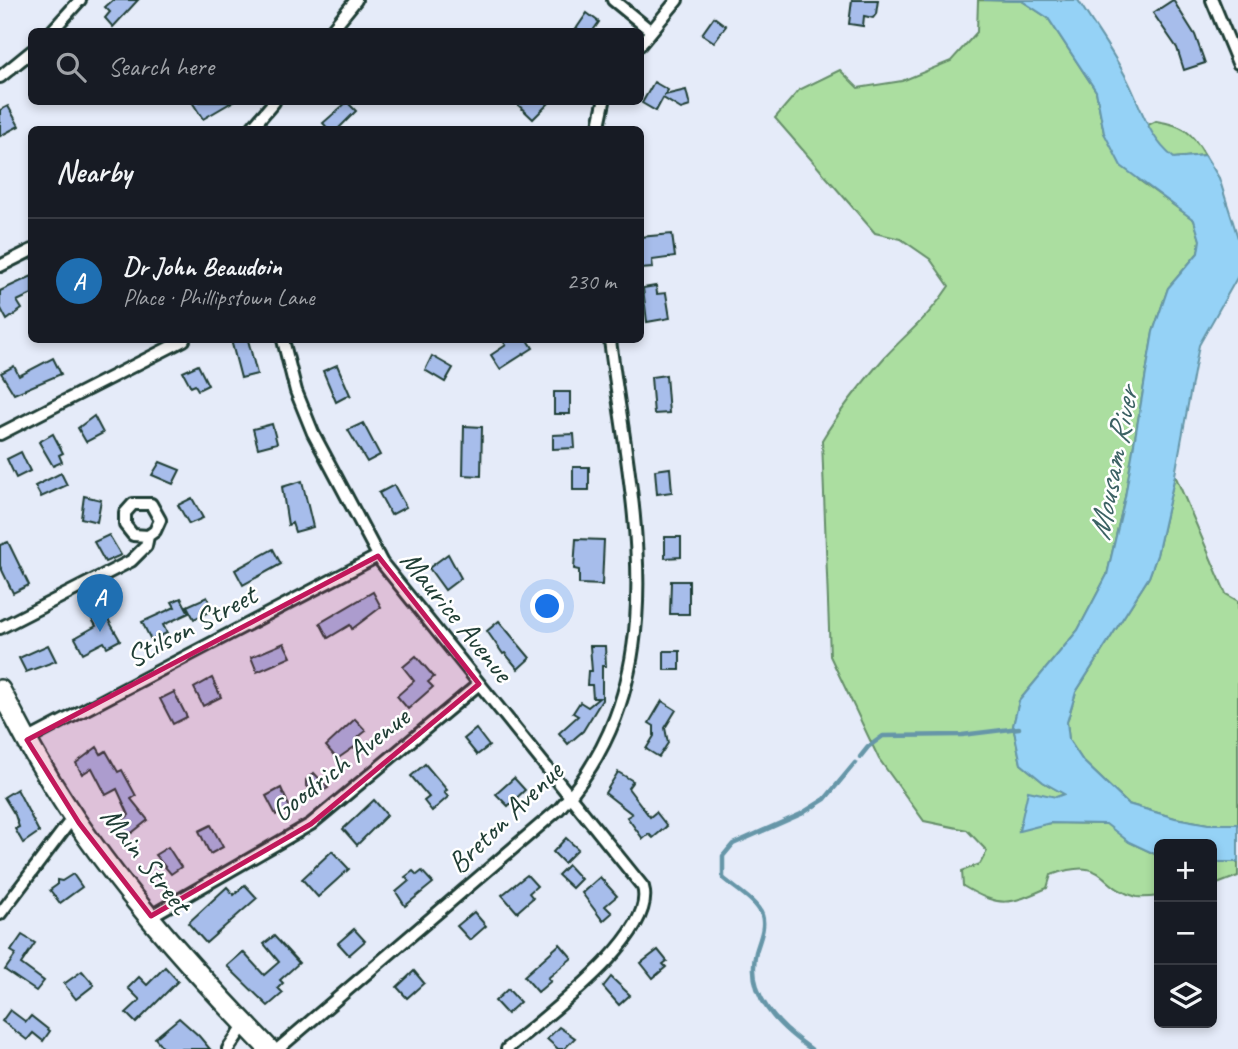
<!DOCTYPE html>
<html lang="en">
<head>
<meta charset="utf-8">
<style>
	body { margin:0; font-family:Caveat,sans-serif; background:#242831; color:#f1f3f6 }
	.controls { position:absolute; right:21px; bottom:21px; display:grid; overflow:hidden; border-radius:10px; box-shadow:0 4px 10px #0003 }
	.controls button { width:63px; height:63px; display:grid; place-items:center; padding:0; border:0; border-bottom:2px solid #363941; background:#171b24; color:#f1f3f6; font:35px sans-serif }
	.you { position:absolute; left:548px; top:607px; width:24px; height:24px; margin:-18px; border:5px solid #fff; border-radius:50%; background:#1a73e8; box-shadow:0 0 0 10px #1a73e833 }
	.badge { display:grid; place-items:center; width:46px; height:46px; border-radius:50%; background:#1f6fb2; color:#fff; font-size:23px; font-weight:700 }
	.pin { position:absolute; translate:-50% -58px; filter:drop-shadow(0 2px 4px #0008) }
	.pin::after { content:''; position:absolute; top:37px; width:24px; height:21px; background:inherit; clip-path:polygon(0 0,100% 0,50% 100%) }
	.list { margin:0; padding:0; list-style:none }
	h2 { display:flex; justify-content:space-between; align-items:center; height:91px; margin:0; padding:0 28px; font-size:30px }
	h2 small { font-size:23px; font-weight:400; color:#9ea1a6 }
	.list li { display:grid; grid-template-columns:46px 1fr auto; gap:21px; align-items:center; box-sizing:border-box; height:126px; padding:0 28px; border-top:2px solid #363941 }
	.list b { display:block; font-size:26px; white-space:nowrap }
	.list p { margin:0; font-size:23px; white-space:nowrap; color:#9ea1a6 }
	.list em { font-size:23px; font-style:normal; color:#9ea1a6 }
	.icon { flex:none; width:38px; height:38px; fill:none; stroke:currentColor; stroke-width:2; stroke-linecap:round; stroke-linejoin:round }
	.map { position:relative; flex:none; width:1238px; height:1049px; overflow:hidden }
	.search { position:absolute; background:#171b24; box-shadow:0 4px 10px #0003; left:28px; top:28px; width:616px; height:77px; display:flex; align-items:center; gap:18px; box-sizing:border-box; padding:0 24px; border-radius:10px; color:#9ea1a6; font-size:26px }
	.panel { position:absolute; background:#171b24; box-shadow:0 4px 10px #0003; left:28px; top:126px; width:616px; height:217px; border-radius:10px }
	.map>svg:first-child { display:block }
</style>
</head>
<body>
<div class="map">
<svg width="1238" height="1049" viewBox="0 0 1238 1049">
	<rect width="100%" height="100%" fill="#e5ebf9"/>
	<filter id="ink" filterUnits="userSpaceOnUse"><feTurbulence type="fractalNoise" baseFrequency=".0143" numOctaves="2"/><feDisplacementMap in="SourceGraphic" scale="14" xChannelSelector="R" yChannelSelector="G"/><feConvolveMatrix kernelMatrix="1 2 1 2 8 2 1 2 1" color-interpolation-filters="sRGB"/></filter>
	<g filter="url(#ink)">
		<g fill="#abdea0" stroke="#658e6a" stroke-width="2">
			<path d="M978,0L1022,1L1048,18L1096,91L1104,133L1139,180L1194,220L1200,240L1198,253L1168,288L1153,332L1125,497L1107,575L1078,630L1019,701L1013,726L1021,764L1043,782L1065,794L1025,812L1019,830L1050,823L1107,824L1129,842L1159,856V896C1152,897 1144,898 1137,897C1096,887 1109,855 1051,875L1047,888C1009,905 1000,908 963,886L962,871L980,864L987,851L967,830L924,821L879,759L830,656L822,440C840,410 861,384 884,358C908,332 929,317 949,286L930,259L901,239L875,233L775,118L799,90L840,70L858,88L902,81L951,61L977,32Z"/>
			<path d="M1156,121C1183,125 1191,131 1205,155L1173,158L1159,146L1146,126Z"/>
			<polygon points="1175,475 1226,594 1238,601 1238,824 1208,824 1175,818 1128,804 1083,761 1069,740 1067,722 1076,692 1149,577 1157,555"/>
			<polygon points="1212,862 1238,862 1238,876 1212,886"/>
		</g>
		<path fill="#95d2f6" stroke="#6696a8" stroke-width="2" d="M984,0H1078C1094,26 1113,52 1127,79C1142,108 1147,136 1174,158L1205,155L1219,178L1238,238V276L1199,345L1175,475L1157,555L1149,577L1076,692L1067,722L1069,740L1083,761L1128,804L1175,818L1208,824H1238V862H1212V844H1159V856L1129,842L1106,824L1050,823L1019,831L1028,791L1056,797L1064,794L1043,782L1021,764L1013,726L1019,701L1078,630L1107,575L1125,497L1153,332L1168,288L1198,253L1200,240L1194,220L1121,166L1104,133L1096,91L1048,18L1022,1Z"/>
		<g fill="none" stroke-linecap="round" stroke-linejoin="round">
			<g stroke="#6696a8" stroke-width="4.5">
				<polyline points="860,757 868,747 883,736 962,735 1019,728"/>
				<path d="M811,1049C779,1027 745,995 756,952C759,941 766,927 762,915C757,901 734,888 723,878V856L733,844L801,814L825,799L855,763"/>
			</g>
		</g>
		<g fill="#a7bdeb" stroke="#1f3d34" stroke-width="2">
			<polygon points="113,0 138,0 113,27 105,18 110,12 105,7"/>
			<polygon points="852,0 878,0 876,14 873,18 864,16 863,26 849,24"/>
			<polygon points="1173,0 1195,35 1205,63 1184,70 1177,48 1153,13"/>
			<polygon points="587,13 599,22 592,32 574,32"/>
			<polygon points="714,17 726,26 714,42 702,34"/>
			<polygon points="654,82 668,90 665,95 686,90 690,106 681,109 663,98 656,111 642,103"/>
			<polygon points="192,102 232,102 203,119"/>
			<polygon points="347,102 356,111 337,130 329,130 323,123"/>
			<polygon points="515,102 550,102 533,119"/>
			<polygon points="8,106 19,126 0,136 0,110"/>
			<polygon points="672,234 675,257 652,260 653,268 640,269 640,237"/>
			<polygon points="32,276 32,294 17,301 22,309 7,320 0,307 0,291"/>
			<polygon points="656,286 657,294 666,293 670,318 647,322 643,288"/>
			<polygon points="231,340 248,340 257,374 241,378"/>
			<polygon points="502,340 528,340 533,348 500,369 491,355 506,345"/>
			<polygon points="432,356 453,368 445,382 425,370"/>
			<polygon points="53,358 61,374 14,394 1,373 14,366 19,376"/>
			<polygon points="198,365 208,385 198,390 195,385 191,387 183,372"/>
			<polygon points="337,365 351,397 349,395 336,402 323,371"/>
			<polygon points="666,375 669,413 654,414 651,377"/>
			<rect x="554" y="392" width="16" height="22"/>
			<polygon points="94,416 103,433 86,442 78,428"/>
			<polygon points="363,423 380,455 367,462 348,430"/>
			<polygon points="272,424 277,443 258,448 253,429"/>
			<polygon points="464,426 482,427 481,476 463,475"/>
			<polygon points="53,434 63,453 59,455 62,462 53,466 39,442"/>
			<polygon points="574,434 575,448 553,449 553,435"/>
			<polygon points="21,452 30,471 16,478 7,459"/>
			<polygon points="160,462 180,470 173,484 152,475"/>
			<rect x="573" y="467" width="16" height="23"/>
			<polygon points="670,468 672,492 657,494 655,470"/>
			<polygon points="61,473 67,485 41,497 35,486"/>
			<polygon points="302,481 313,527 295,532 292,523 288,525 282,487"/>
			<polygon points="394,485 406,507 391,515 379,493"/>
			<polygon points="84,496 101,500 97,522 81,518"/>
			<polygon points="192,498 203,518 189,524 178,505"/>
			<polygon points="109,535 121,555 105,562 94,542"/>
			<polygon points="665,537 681,537 681,557 665,558"/>
			<polygon points="576,539 604,540 602,585 579,584 579,570 574,569"/>
			<polygon points="8,542 29,585 13,593 0,566 0,545"/>
			<polygon points="273,549 281,564 243,585 235,570"/>
			<polygon points="448,554 461,578 445,590 429,568"/>
			<polygon points="671,581 689,581 689,614 670,614"/>
			<polygon points="373,592 381,607 352,629 350,625 328,638 320,623"/>
			<polygon points="207,597 213,610 194,619 187,606"/>
			<polygon points="181,598 189,613 163,625 167,633 151,640 142,622 175,607 172,602"/>
			<polygon points="101,607 120,640 107,647 104,642 83,653 75,638 96,626 89,614"/>
			<polygon points="499,621 530,658 518,669 505,653 503,654 487,631"/>
			<polygon points="284,643 291,657 257,672 251,657"/>
			<polygon points="48,645 56,661 26,672 19,658"/>
			<polygon points="590,646 605,646 606,666 602,666 602,700 583,731 568,744 559,733 578,716 573,713 580,702 588,707 599,698 593,698 592,685 587,685 588,671 592,671"/>
			<rect x="664" y="651" width="16" height="19"/>
			<polygon points="416,656 434,677 428,682 433,687 408,709 397,696 414,681 403,667"/>
			<polygon points="212,678 221,697 203,706 194,688"/>
			<polygon points="174,692 187,717 173,724 160,699"/>
			<polygon points="662,701 676,710 665,728 668,743 659,757 646,749 654,736 654,726 649,723"/>
			<polygon points="355,719 366,731 356,739 360,743 337,759 326,746"/>
			<polygon points="476,729 489,746 477,755 464,739"/>
			<polygon points="97,747 101,754 106,751 118,772 122,770 136,796 131,799 148,820 124,839 114,827 129,815 117,789 106,795 92,768 82,774 76,763"/>
			<polygon points="425,764 447,790 444,792 448,797 432,811 424,801 429,797 411,776"/>
			<polygon points="618,772 633,781 628,788 650,817 656,812 667,826 653,838 649,834 643,839 627,817 632,814 605,793"/>
			<polygon points="314,773 328,788 316,795 306,785 306,780"/>
			<polygon points="514,778 525,790 508,806 496,794"/>
			<polygon points="281,788 290,808 276,815 266,796"/>
			<polygon points="17,789 39,832 23,843 15,829 19,827 15,815 4,797"/>
			<polygon points="374,800 387,815 357,845 343,829"/>
			<polygon points="211,825 223,847 210,854 199,831"/>
			<polygon points="566,838 578,849 564,863 553,852"/>
			<polygon points="168,847 181,867 171,874 155,855"/>
			<polygon points="332,851 349,869 318,897 302,879"/>
			<polygon points="568,865 581,879 572,888 558,875"/>
			<polygon points="413,871 417,875 422,871 433,883 405,906 396,892 409,881 405,877"/>
			<polygon points="73,874 82,887 60,903 50,890 57,885 57,880 62,881"/>
			<polygon points="527,875 537,886 529,893 533,898 517,912 502,895"/>
			<polygon points="600,877 617,896 605,906 612,913 603,921 582,893"/>
			<polygon points="245,885 257,898 206,943 188,923 227,887 234,895"/>
			<polygon points="474,912 486,926 470,940 457,926"/>
			<polygon points="354,929 365,941 349,955 338,943"/>
			<polygon points="22,935 35,943 21,964 44,981 36,991 5,970 16,954 11,951"/>
			<polygon points="274,936 299,963 280,980 283,983 278,988 283,993 268,1006 227,966 243,952 264,975 279,962 264,944"/>
			<polygon points="560,944 572,958 548,978 551,981 538,992 524,976"/>
			<polygon points="658,950 667,961 663,964 666,967 653,978 641,963"/>
			<polygon points="165,967 178,981 136,1023 126,1013 140,1000 128,988 139,977 147,985"/>
			<polygon points="82,971 94,985 76,999 64,984"/>
			<polygon points="414,971 424,983 407,998 397,987"/>
			<polygon points="611,977 630,995 619,1005 603,987"/>
			<polygon points="508,989 520,1002 507,1014 495,1001"/>
			<polygon points="10,1010 26,1022 31,1016 50,1031 43,1041 33,1033 27,1040 2,1021"/>
			<polygon points="179,1018 199,1036 210,1049 164,1049 155,1038"/>
			<polygon points="559,1027 575,1038 564,1049 558,1049 547,1039"/>
		</g>
		<g fill="none" stroke-linecap="round" stroke-linejoin="round">
			<defs>
				<g id="street">
					<polyline points="613,0 651,31"/>
					<polyline points="1212,0 1238,63"/>
					<polyline points="51,32 80,0"/>
					<polyline points="330,32 356,0"/>
					<polyline points="640,45 677,0"/>
					<polyline points="0,77 32,51"/>
					<polyline points="250,130 274,102"/>
					<polyline points="598,130 604,102"/>
					<polyline points="0,266 32,250"/>
					<path d="M283,340L296,391L313,433L382,563L643,887C658,935 541,1019 507,1049"/>
					<polyline points="0,434 184,340"/>
					<polyline points="0,628 131,561 146,546 148,536 155,531 160,520 151,504 133,504 125,513 125,525 133,535 148,536"/>
					<polyline points="27,740 378,556"/>
					<polyline points="0,914 74,816"/>
					<polyline points="151,916 311,824 479,684"/>
					<polyline points="228,1049 245,1024"/>
					<path d="M278,1049L559,809C680,675 630,499 610,340"/>
				</g>
				<path id="highway" d="M0,690C14,715 26,741 41,765C101,869 186,963 269,1049"/>
			</defs>
			<use href="#street" stroke="#1f3d34" stroke-width="16"/>
			<use href="#highway" stroke="#1f3d34" stroke-width="24"/>
			<use href="#street" stroke="#fff" stroke-width="10"/>
			<use href="#highway" stroke="#fff" stroke-width="19"/>
		</g>
	</g>
	<path fill="#c2185b" fill-opacity="0.2" stroke="#c2185b" stroke-width="5" stroke-linejoin="round" d="M378,556L479,684L311,824L151,916L79,823L27,740Z"/>
	<g text-anchor="middle" dominant-baseline="central" stroke-width="5" stroke-linejoin="round" paint-order="stroke">
		<g font-size="30" fill="#1f3d34" stroke="#fff">
			<text transform="translate(457 616) rotate(51)">Maurice Avenue</text>
			<text transform="translate(191 626) rotate(-28)">Stilson Street</text>
			<text transform="translate(340 764) rotate(-38)">Goodrich Avenue</text>
			<text transform="translate(505 817) rotate(-44)">Breton Avenue</text>
			<text transform="translate(146 860) rotate(52)">Main Street</text>
		</g>
		<g font-size="32" font-style="italic" fill="#3c6264" stroke="#fff">
			<text transform="translate(1113 464) rotate(-79)">Mousam River</text>
		</g>
	</g>
</svg>
<div class="controls">
<button>+</button>
<button>−</button>
<button><svg class="icon" aria-label="layers" viewBox="0 0 24 24"><path d="M12 4l9 5-9 5-9-5zM3 14l9 5 9-5"/></svg></button>
</div>
<div class="you"></div>
<div class="pin badge" style="left:100px;top:632px">A</div>
<div class="search"><svg class="icon" aria-label="search" viewBox="0 0 24 24"><circle cx="10" cy="10" r="6"/><path d="M15 15l6 6"/></svg>Search here</div>
<section class="panel">
<h2>Nearby<small></small></h2>
<ul class="list">
<li><span class="badge">A</span><div><b>Dr John Beaudoin</b><p>Place · Phillipstown Lane</p></div><em>230 m</em></li>
</ul>
</section>
</div>
</body>
</html>
